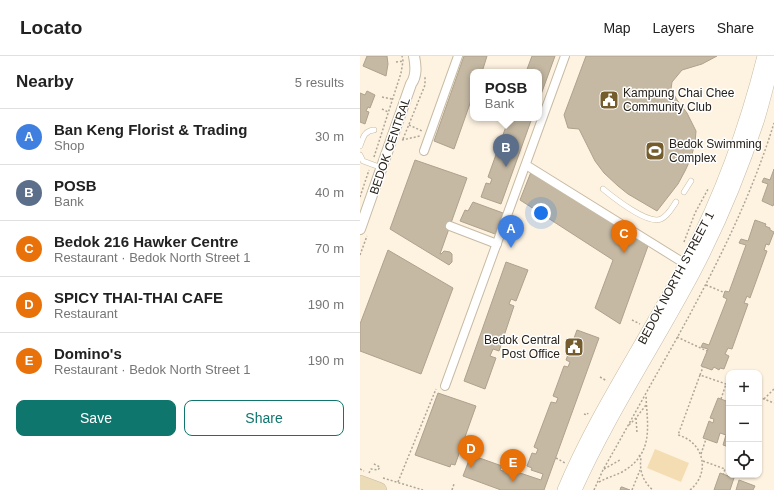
<!DOCTYPE html>
<html lang="en">
<head>
<meta charset="utf-8">
<style>
	body { margin:0; font-family:Helvetica,sans-serif; background:#f2f2f2; color:#222 }
	.controls { position:absolute; right:12px; bottom:12px; display:grid; overflow:hidden; border-radius:8px; box-shadow:0 1px 3px #0004 }
	.controls button { width:36px; height:36px; display:grid; place-items:center; padding:0; border:0; border-bottom:1px solid #e0e0e0; background:#fff; color:#222; font:20px sans-serif }
	.you { position:absolute; left:181px; top:157px; width:14px; height:14px; margin:-10px; border:3px solid #fff; border-radius:50%; background:#1a73e8; box-shadow:0 0 0 6px #1a73e833 }
	.badge { display:grid; place-items:center; width:26px; height:26px; border-radius:50%; background:#0f766e; color:#fff; font-size:13px; font-weight:700 }
	.pin { position:absolute; translate:-50% -33px; filter:drop-shadow(0 1px 2px #0008) }
	.pin::after { content:''; position:absolute; top:21px; width:14px; height:12px; background:inherit; clip-path:polygon(0 0,100% 0,50% 100%) }
	.popup { position:absolute; left:110px; top:13px; width:72px; height:52px; box-sizing:border-box; display:grid; place-content:center; border-radius:8px; background:#fff; filter:drop-shadow(0 1px 3px #0005); font-size:13px; white-space:nowrap; color:#767676 }
	.popup b { font-size:15px; color:#222 }
	.popup::after { content:''; position:absolute; left:50%; top:100%; margin-left:-8px; border:8px solid transparent; border-top-color:#fff }
	.list { margin:0; padding:0; list-style:none }
	h2 { display:flex; justify-content:space-between; align-items:center; height:52px; margin:0; padding:0 16px; font-size:17px }
	h2 small { font-size:13px; font-weight:400; color:#767676 }
	.list li { display:grid; grid-template-columns:26px 1fr auto; gap:12px; align-items:center; box-sizing:border-box; height:56px; padding:0 16px; border-top:1px solid #e0e0e0 }
	.list b { display:block; font-size:15px; white-space:nowrap }
	.list p { margin:0; font-size:13px; white-space:nowrap; color:#767676 }
	.list em { font-size:13px; font-style:normal; color:#767676 }
	.actions { display:flex; gap:8px; padding:12px 16px }
	.actions a { flex:1; padding:9px 0; border:1px solid #0f766e; border-radius:8px; text-align:center; font-size:14px; color:#0f766e }
	.actions .main { background:#0f766e; color:#fff }
	.icon { flex:none; width:22px; height:22px; fill:none; stroke:currentColor; stroke-width:2; stroke-linecap:round; stroke-linejoin:round }
	.map { position:relative; flex:none; width:414px; height:434px; overflow:hidden }
	header { display:flex; align-items:center; gap:24px; box-sizing:border-box; height:56px; padding:0 20px; background:#fff; border-bottom:1px solid #e0e0e0 }
	header strong { font-size:19px }
	nav { display:flex; gap:22px; margin-inline-start:auto; font-size:14px }
	main { display:flex }
	aside { flex:1; background:#fff }
	.map>svg:first-child { display:block }
</style>
</head>
<body>
<header>
<strong>Locato</strong>
<nav><a>Map</a><a>Layers</a><a>Share</a></nav>
</header>
<main>
<aside>
<h2>Nearby<small>5 results</small></h2>
<ul class="list">
<li><span class="badge" style="background:#3f7fe0">A</span><div><b>Ban Keng Florist &amp; Trading</b><p>Shop</p></div><em>30 m</em></li>
<li><span class="badge" style="background:#5c6f8a">B</span><div><b>POSB</b><p>Bank</p></div><em>40 m</em></li>
<li><span class="badge" style="background:#e8710a">C</span><div><b>Bedok 216 Hawker Centre</b><p>Restaurant · Bedok North Street 1</p></div><em>70 m</em></li>
<li><span class="badge" style="background:#e8710a">D</span><div><b>SPICY THAI-THAI CAFE</b><p>Restaurant</p></div><em>190 m</em></li>
<li><span class="badge" style="background:#e8710a">E</span><div><b>Domino's</b><p>Restaurant · Bedok North Street 1</p></div><em>190 m</em></li>
</ul>
<div class="actions"><a class="main">Save</a><a>Share</a></div>
</aside>
<div class="map">
<svg width="414" height="434" viewBox="0 0 414 434">
	<rect width="100%" height="100%" fill="#fef3e1"/>
	<polygon fill="#f4ddb3" points="295,393 329,407 321,426 287,412"/>
	<g fill="#c5b9a3" stroke="#aea28d">
		<polygon points="7,0 27,0 28,8 26,20 3,10"/>
		<polygon points="104,0 127,0 122,16 113,16 113,28 111,32 113,33 113,39 94,93 74,85"/>
		<polygon points="172,0 195,0 179,44 179,16 166,16"/>
		<polygon points="226,0 357,0 342,8 322,14 312,26 311,33 317,44 327,57 336,75 335,87 331,102 325,115 318,128 297,155 268,138 258,130 244,117 235,105 219,73 208,72 204,59"/>
		<polygon points="7,35 15,39 10,52 8,51 6,55 9,56 5,68 0,66 0,37 5,39"/>
		<polygon points="149,62 172,62 141,148 121,141 126,127 130,128 132,123 128,121"/>
		<polygon points="55,104 107,122 80,198 81,198 84,195 90,196 92,198 92,206 89,209 30,173"/>
		<polygon points="414,113 414,147 413,150 402,145 408,128 402,126 404,122 410,124"/>
		<polygon points="171,116 288,190 260,268 235,252 253,204 160,144"/>
		<polygon points="113,146 143,157 135,178 100,165 105,154 108,155"/>
		<polygon points="395,164 406,168 405,170 410,172 410,174 414,176 409,189 406,188 404,194 407,195 390,242 387,240 384,247 388,248 372,293 368,292 365,298 369,300 364,313 360,312 359,314 354,311 352,314 341,310 348,293 341,291 343,287 349,289 367,243 363,241 365,235 369,236 386,189 379,187 381,183 388,185"/>
		<polygon points="28,194 93,232 61,318 0,295 0,268"/>
		<polygon points="146,206 168,214 156,245 151,243 149,248 154,250 139,295 133,293 130,300 136,302 125,333 104,325"/>
		<polygon points="217,274 239,282 184,434 141,434 103,420 111,399 142,410 140,414 149,417 151,414 181,424 183,418 171,414 172,412 167,410 172,397 176,398 178,393 174,391 191,346 196,347 198,342 193,340 204,310 208,311 210,306 206,304"/>
		<polygon points="78,337 116,350 95,409 91,408 90,411 55,399"/>
		<polygon points="358,342 369,346 369,354 367,360 369,361 369,391 363,389 366,379 360,377 357,387 343,382 349,365 353,367 354,363 350,362"/>
		<polygon points="360,417 374,422 370,434 354,434"/>
		<polygon points="379,424 395,430 393,434 376,434"/>
		<polygon points="261,431 262,431 270,434 260,434"/>
	</g>
	<g fill="none" stroke-linecap="round" stroke-linejoin="round">
		<defs>
			<g id="service">
				<path d="M0,90C3,82 4,75 14,74"/>
				<polyline points="0,99 3,105 22,112"/>
				<path d="M243,133C254,142 288,169 301,163C308,160 312,152 316,146"/>
				<polyline points="324,136 331,125"/>
			</g>
			<g id="pedestrian">
				<polyline points="64,95 98,0"/>
				<polyline points="166,109 319,204"/>
				<polyline points="90,170 137,188"/>
				<polyline points="85,330 205,0"/>
			</g>
			<path id="minor" d="M0,173L51,28C57,20 56,10 54,0"/>
			<g id="tertiary">
				<path d="M204,434C237,355 287,283 326,207C361,141 386,72 404,0"/>
				<path d="M215,434C249,358 296,288 335,214C360,166 381,115 398,63C404,43 409,22 414,2"/>
			</g>
			<polyline id="secondary" points="0,427 19,434"/>
		</defs>
		<use href="#service" stroke="#c7bba5" stroke-width="6"/>
		<use href="#pedestrian" stroke="#c7bba5" stroke-width="10"/>
		<use href="#minor" stroke="#c7bba5" stroke-width="12"/>
		<use href="#tertiary" stroke="#c7bba5" stroke-width="14"/>
		<use href="#secondary" stroke="#c7bba5" stroke-width="16"/>
		<g stroke="#aea596" stroke-width="1.5" stroke-dasharray="2 2" stroke-linecap="butt">
			<polyline points="36,6 43,5"/>
			<polyline points="22,41 32,43"/>
			<polyline points="22,53 28,56"/>
			<polyline points="49,69 62,75"/>
			<polyline points="43,83 65,29 65,21"/>
			<polyline points="42,84 60,80"/>
			<polyline points="14,101 41,17 43,5 42,0"/>
			<polyline points="0,141 9,114"/>
			<polyline points="324,186 335,157 348,133"/>
			<polyline points="0,199 7,180"/>
			<polyline points="346,229 363,236"/>
			<polyline points="272,264 280,268"/>
			<polyline points="317,281 347,295"/>
			<polyline points="340,319 343,311"/>
			<polyline points="240,321 247,325"/>
			<polyline points="399,341 414,347"/>
			<polyline points="361,343 366,328"/>
			<polyline points="404,343 414,333"/>
			<polyline points="224,358 227,359 228,357"/>
			<polyline points="276,362 277,377"/>
			<polyline points="269,369 276,362 286,349"/>
			<polyline points="341,398 346,383"/>
			<path d="M279,399L281,402C279,414 283,426 293,434"/>
			<polyline points="196,402 205,407"/>
			<polyline points="343,405 365,413 363,419"/>
			<polyline points="0,413 4,415"/>
			<polyline points="244,413 260,404"/>
			<polyline points="9,417 11,413 18,414 20,411 12,407"/>
			<polyline points="23,422 63,434"/>
			<polyline points="38,426 76,333"/>
			<path d="M239,426C246,422 254,420 262,416C295,397 287,370 286,339"/>
			<polyline points="92,434 94,428"/>
			<path d="M234,434L243,414C268,370 292,326 317,282C355,213 391,142 414,67"/>
			<polyline points="272,434 280,414"/>
			<path d="M330,434C351,417 344,386 318,379L340,319L369,329"/>
		</g>
		<use href="#service" stroke="#fff" stroke-width="5"/>
		<use href="#pedestrian" stroke="#fff" stroke-width="8"/>
		<use href="#minor" stroke="#fff" stroke-width="10"/>
		<use href="#tertiary" stroke="#fff" stroke-width="13"/>
		<use href="#secondary" stroke="#ebdcb7" stroke-width="15"/>
	</g>
	<defs>
		<symbol id="civic-square" viewBox="-11 -11 22 22"><rect x="-9" y="-9" width="18" height="18" rx="4" fill="#745c2c" stroke="#fff"/><path d="M-.6-6.5H3V-4.5H.6V-3L4-1V1h2V6H-6V1h2V-1L-.6-3ZM-1.2 2.5V6h2.4V2.5Z" fill="#fff"/></symbol>
		<symbol id="stadium-square" viewBox="-11 -11 22 22"><rect x="-9" y="-9" width="18" height="18" rx="4" fill="#745c2c" stroke="#fff"/><path d="M0-5a6.5 5 0 1 0 0 10a6.5 5 0 1 0 0-10ZM-3.5-1.8h7v3.6h-7Z" fill="#fff"/></symbol>
	</defs>
	<g fill-rule="evenodd">
		<use href="#civic-square" x="238" y="33" width="22" height="22"/>
		<use href="#stadium-square" x="284" y="84" width="22" height="22"/>
		<use href="#civic-square" x="203" y="280" width="22" height="22"/>
	</g>
	<g text-anchor="middle" dominant-baseline="central" stroke-width="3" stroke-linejoin="round" paint-order="stroke">
		<g font-size="12" fill="#262119" stroke="#fff" text-anchor="start">
			<text x="263" y="37">Kampung Chai Chee<tspan x="263" dy="14">Community Club</tspan></text>
			<text x="309" y="88">Bedok Swimming<tspan x="309" dy="14">Complex</tspan></text>
			<text x="200" y="284" text-anchor="end">Bedok Central<tspan x="200" dy="14">Post Office</tspan></text>
		</g>
		<g font-size="12" fill="#262119" stroke="#fff">
			<text transform="translate(30 90) rotate(-71)">BEDOK CENTRAL</text>
			<text transform="translate(316 222) rotate(-62)">BEDOK NORTH STREET 1</text>
		</g>
	</g>
</svg>
<div class="controls">
<button>+</button>
<button>−</button>
<button><svg class="icon" aria-label="locate" viewBox="0 0 24 24"><circle cx="12" cy="12" r="6"/><path d="M12 2v4M12 18v4M2 12h4M18 12h4"/></svg></button>
</div>
<div class="you"></div>
<div class="pin badge" style="left:151px;top:192px;background:#3f7fe0">A</div>
<div class="pin badge" style="left:146px;top:111px;background:#5c6f8a">B</div>
<div class="popup"><b>POSB</b>Bank</div>
<div class="pin badge" style="left:264px;top:197px;background:#e8710a">C</div>
<div class="pin badge" style="left:111px;top:412px;background:#e8710a">D</div>
<div class="pin badge" style="left:153px;top:426px;background:#e8710a">E</div>
</div>
</main>
</body>
</html>
